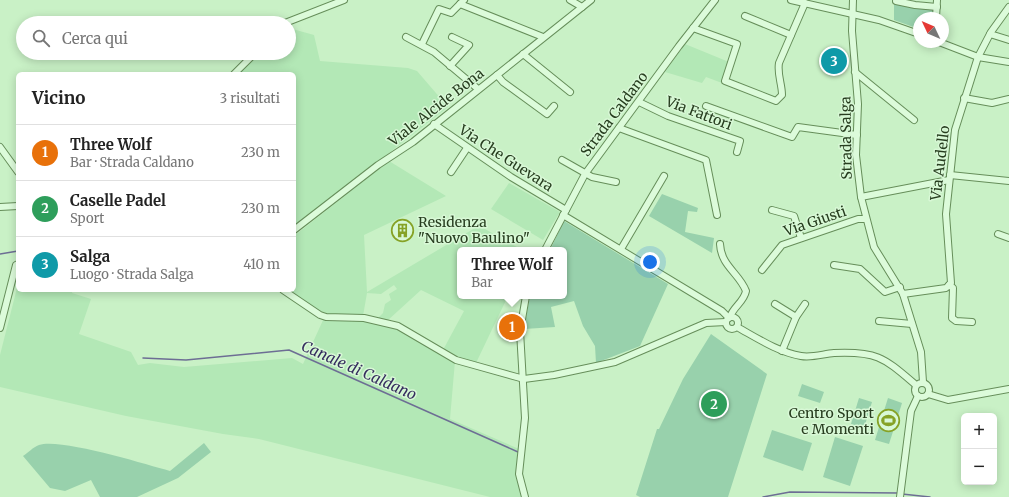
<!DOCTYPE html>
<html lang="it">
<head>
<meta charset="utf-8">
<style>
	body { margin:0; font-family:Merriweather,serif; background:#f6f6f6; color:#222 }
	.controls { position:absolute; right:12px; bottom:12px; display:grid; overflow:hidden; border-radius:6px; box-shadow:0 2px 10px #0003 }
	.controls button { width:36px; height:36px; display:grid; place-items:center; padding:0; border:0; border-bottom:1px solid #e0e0e0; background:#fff; color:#222; font:20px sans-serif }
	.compass { position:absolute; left:913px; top:12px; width:36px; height:36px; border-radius:50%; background:#fff; box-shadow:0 2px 10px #0003; rotate:314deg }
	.you { position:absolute; left:650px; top:262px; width:14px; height:14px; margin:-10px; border:3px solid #fff; border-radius:50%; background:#1a73e8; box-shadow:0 0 0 6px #1a73e833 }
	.badge { display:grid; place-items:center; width:26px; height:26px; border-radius:50%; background:#4f5c24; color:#fff; font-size:13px; font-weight:700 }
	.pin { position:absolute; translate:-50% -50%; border:2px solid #fff; box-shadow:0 1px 4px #0006 }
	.popup { position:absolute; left:457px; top:247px; width:110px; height:52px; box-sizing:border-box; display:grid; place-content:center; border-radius:6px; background:#fff; filter:drop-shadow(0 1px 3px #0005); font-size:13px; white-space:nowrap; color:#767676 }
	.popup b { font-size:15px; color:#222 }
	.popup::after { content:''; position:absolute; left:50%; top:100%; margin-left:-8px; border:8px solid transparent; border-top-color:#fff }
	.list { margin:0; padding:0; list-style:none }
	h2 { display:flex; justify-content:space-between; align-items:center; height:52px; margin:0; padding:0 16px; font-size:17px }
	h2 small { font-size:13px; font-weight:400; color:#767676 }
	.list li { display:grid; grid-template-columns:26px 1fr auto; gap:12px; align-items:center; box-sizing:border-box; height:56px; padding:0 16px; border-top:1px solid #e0e0e0 }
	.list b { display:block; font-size:15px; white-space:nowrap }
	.list p { margin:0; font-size:13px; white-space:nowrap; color:#767676 }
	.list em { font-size:13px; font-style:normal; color:#767676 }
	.icon { flex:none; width:22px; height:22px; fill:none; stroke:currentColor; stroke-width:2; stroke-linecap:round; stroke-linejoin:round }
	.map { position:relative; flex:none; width:1009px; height:497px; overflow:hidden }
	.search { position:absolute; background:#fff; box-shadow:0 2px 10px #0003; left:16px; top:16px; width:280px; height:44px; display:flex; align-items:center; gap:10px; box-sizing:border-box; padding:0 14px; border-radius:22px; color:#767676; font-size:15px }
	.panel { position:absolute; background:#fff; box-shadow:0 2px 10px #0003; left:16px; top:72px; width:280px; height:220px; border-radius:6px }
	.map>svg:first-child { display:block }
</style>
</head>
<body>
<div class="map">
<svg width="1009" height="497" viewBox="0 0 1009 497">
	<rect width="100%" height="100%" fill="#c9f1c6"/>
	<g fill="#b3e8b6">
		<polygon points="289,28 314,35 320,61 408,68 417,71 448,107 294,227 294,74 237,74 256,53 289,53"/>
		<polygon points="685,44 729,62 722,83 706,77 702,83 665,72"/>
		<polygon points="389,161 446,196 364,235 367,292 475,228 485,229 522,250 460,250 460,296 508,296 476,363 464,361 443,350 464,311 421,290 387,321 377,319 383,313 385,304 391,300 389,294 397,289 394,285 381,294 367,293 363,316 325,314 286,290 294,290 294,236"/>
		<polygon points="509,183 560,212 543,240 491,209"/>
		<polygon points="18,284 18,290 73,290 72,293 91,299 79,334 131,352 138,365 150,363 184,367 292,358 303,364 324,318 363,320 401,329 455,361 450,419 519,449 522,497 490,497 259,439 223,434 126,416 0,387 0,355"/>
	</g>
	<g fill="#98d1ac">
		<polygon points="894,3 907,7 908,5 935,9 934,18 919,18 919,29 894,20"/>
		<polygon points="662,194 698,208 697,212 688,211 685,232 714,238 712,253 649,216"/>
		<polygon points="564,221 668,284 640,346 596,363 595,346 583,326 574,301 551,307 555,327 524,329 530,296 564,296 564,250 550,250"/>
		<polygon points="711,334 767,374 728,497 640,497 636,495 657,429 659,429 683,379"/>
		<polygon points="802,384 824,392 820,403 798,396"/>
		<polygon points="859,398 872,402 864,428 851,424"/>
		<polygon points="888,398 902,403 889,444 875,440"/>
		<polygon points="772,430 812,443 803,471 763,457"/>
		<polygon points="835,437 863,446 850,486 823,477"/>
		<path d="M204,443L211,452L178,478L137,497H100L91,480L65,491L50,488L23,456C28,453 33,447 39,445C61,438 144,464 170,471Z"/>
	</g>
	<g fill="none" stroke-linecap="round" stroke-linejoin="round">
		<g stroke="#6d6e94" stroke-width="1.5">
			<polyline points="0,254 18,251"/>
			<polyline points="143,358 186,360 289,350 518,452"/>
			<polyline points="902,494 930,497"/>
			<polyline points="763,497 790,492 898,493"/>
		</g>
		<defs>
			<g id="minor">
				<polyline points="570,0 582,7"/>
				<polyline points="791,0 879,20 919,34"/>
				<polyline points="853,0 852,31 858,104 856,155 861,197 874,247 903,294 921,352 923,382"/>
				<polyline points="896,1 915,5 937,7"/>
				<polyline points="460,4 543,37"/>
				<polyline points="745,16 791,35"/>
				<polyline points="936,18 937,0"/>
				<polyline points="285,23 344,0"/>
				<path d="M693,28L737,44L725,81L776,101L782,95C782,84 777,74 779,63L805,3"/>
				<polyline points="990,34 1009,40"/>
				<polyline points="406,37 434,52 478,89"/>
				<polyline points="939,42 978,57 1009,62"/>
				<polyline points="422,44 439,9 451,13 464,0"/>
				<polyline points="523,54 570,92"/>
				<polyline points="450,66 469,45 452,37"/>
				<polyline points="855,72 914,120"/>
				<polyline points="234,74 255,53"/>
				<polyline points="497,75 503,82 547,114 554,106"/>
				<polyline points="964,98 992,103 1009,99"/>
				<polyline points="639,102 668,116 740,141 737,152"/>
				<polyline points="706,106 792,137 798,127 857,135"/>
				<polyline points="434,124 511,177 566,210"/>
				<polyline points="619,128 706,160 717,215"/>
				<polyline points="0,147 18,172"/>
				<polyline points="562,160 592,177 616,182"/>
				<polyline points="451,172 467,148"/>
				<polyline points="950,175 1009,181"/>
				<polyline points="861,197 949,180"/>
				<polyline points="0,207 18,206"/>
				<polyline points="772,210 794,216 801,238"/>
				<polyline points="563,215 722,311 729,318"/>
				<polyline points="294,230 378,165 413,142 591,0"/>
				<polyline points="998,234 1009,238"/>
				<path d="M720,244C721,266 739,273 746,291C744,302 733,307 730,317"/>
				<polyline points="621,249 664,176"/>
				<polyline points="545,250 585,174 679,46 715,0"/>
				<polyline points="834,265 860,269 885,292 900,287"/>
				<polyline points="762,270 782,245 858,219 865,219"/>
				<polyline points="949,285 953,288 952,318 956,321 972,322"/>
				<polyline points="283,290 320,315 326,317 364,318 398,326 456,360 524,379 554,375 615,362 706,323 726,322"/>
				<polyline points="903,294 946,288 951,283 946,214 955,130 978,57 991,32 1009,7"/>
				<polyline points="775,304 796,317"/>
				<circle cx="732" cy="323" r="6"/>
				<polyline points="879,321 912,324"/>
				<path d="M737,327C757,338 778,352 801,356C812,358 823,354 834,353C878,351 884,358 916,385"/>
				<polyline points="0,328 16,265 18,264"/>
				<polyline points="782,351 796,317 805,304"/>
				<circle cx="922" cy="390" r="7"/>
				<polyline points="928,394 948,400 1009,389"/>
				<polyline points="525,497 519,474 525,418 520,331 526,296"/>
				<polyline points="900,497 911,411 918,396"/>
			</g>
		</defs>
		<use href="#minor" stroke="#668e5a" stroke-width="8"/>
		<use href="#minor" stroke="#dcfbda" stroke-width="6"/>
	</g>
	<defs>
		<symbol id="building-ring" viewBox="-11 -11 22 22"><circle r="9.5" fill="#d8f8d6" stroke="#86a226" stroke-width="1.5"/><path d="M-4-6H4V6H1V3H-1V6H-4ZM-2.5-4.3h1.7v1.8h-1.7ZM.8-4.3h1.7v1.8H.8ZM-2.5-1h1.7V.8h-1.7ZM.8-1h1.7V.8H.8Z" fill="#86a226"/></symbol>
		<symbol id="stadium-ring" viewBox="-11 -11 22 22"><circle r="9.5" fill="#d8f8d6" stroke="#86a226" stroke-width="1.5"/><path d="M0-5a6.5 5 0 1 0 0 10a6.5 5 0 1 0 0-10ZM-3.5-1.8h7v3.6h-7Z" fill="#86a226"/></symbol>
	</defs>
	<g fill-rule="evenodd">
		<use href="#building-ring" x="390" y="218" width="25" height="25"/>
		<use href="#stadium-ring" x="876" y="408" width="25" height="25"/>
	</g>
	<g text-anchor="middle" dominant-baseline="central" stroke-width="3" stroke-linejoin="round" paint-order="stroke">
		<g font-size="14" fill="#273d1f" stroke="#d8f8d6">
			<text transform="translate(436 107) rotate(-38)">Viale Alcide Bona</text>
			<text transform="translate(699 113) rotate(21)">Via Fattori</text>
			<text transform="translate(614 114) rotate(-53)">Strada Caldano</text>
			<text transform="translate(846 138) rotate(-91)">Strada Salga</text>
			<text transform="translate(506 158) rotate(33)">Via Che Guevara</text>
			<text transform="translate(940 163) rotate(-83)">Via Audello</text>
			<text transform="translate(815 221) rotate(-19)">Via Giusti</text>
		</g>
		<g font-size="14" fill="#273d1f" stroke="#d8f8d6" text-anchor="start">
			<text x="418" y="222">Residenza<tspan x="418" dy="16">"Nuovo Baulino"</tspan></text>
			<text x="874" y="413" text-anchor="end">Centro Sport<tspan x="874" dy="16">e Momenti</tspan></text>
		</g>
		<g font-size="15" font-style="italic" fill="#352d5e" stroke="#d8f8d6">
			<text transform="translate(359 370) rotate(24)">Canale di Caldano</text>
		</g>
	</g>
</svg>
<div class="controls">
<button>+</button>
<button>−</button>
</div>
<svg class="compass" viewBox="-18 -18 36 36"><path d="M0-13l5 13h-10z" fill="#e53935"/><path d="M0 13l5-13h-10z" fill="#767676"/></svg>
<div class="you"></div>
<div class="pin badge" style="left:512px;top:327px;background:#e8710a">1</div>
<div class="popup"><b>Three Wolf</b>Bar</div>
<div class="pin badge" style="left:714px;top:404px;background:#2e9e5b">2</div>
<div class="pin badge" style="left:834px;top:61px;background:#0f9aa8">3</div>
<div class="search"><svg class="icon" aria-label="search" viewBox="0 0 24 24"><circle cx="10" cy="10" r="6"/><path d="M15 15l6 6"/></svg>Cerca qui</div>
<section class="panel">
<h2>Vicino<small>3 risultati</small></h2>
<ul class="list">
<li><span class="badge" style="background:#e8710a">1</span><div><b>Three Wolf</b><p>Bar · Strada Caldano</p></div><em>230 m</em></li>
<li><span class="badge" style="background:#2e9e5b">2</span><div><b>Caselle Padel</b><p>Sport</p></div><em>230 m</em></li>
<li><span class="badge" style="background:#0f9aa8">3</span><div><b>Salga</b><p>Luogo · Strada Salga</p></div><em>410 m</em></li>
</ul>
</section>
</div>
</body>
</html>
